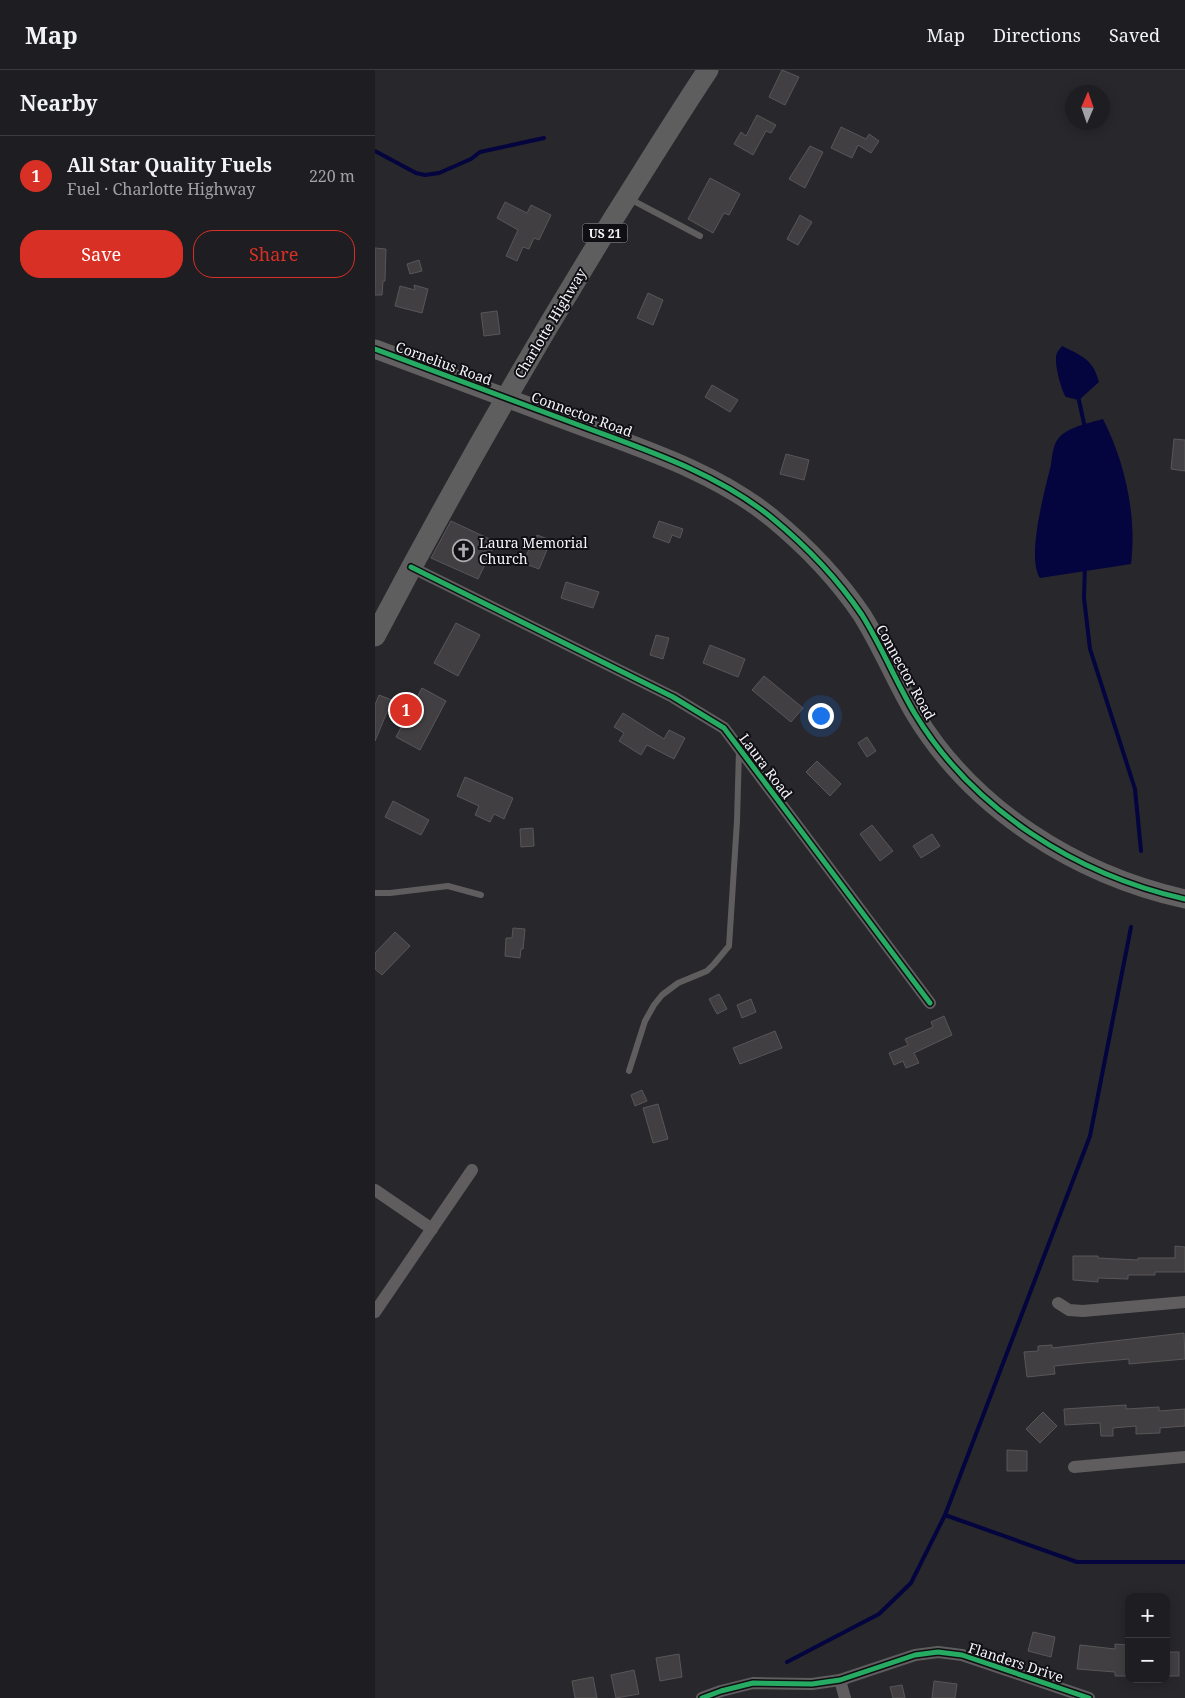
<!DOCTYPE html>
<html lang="en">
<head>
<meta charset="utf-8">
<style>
	body { margin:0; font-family:"Noto Serif",serif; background:#26262a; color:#f1f3f6 }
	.controls { position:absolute; right:15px; bottom:15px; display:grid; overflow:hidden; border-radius:10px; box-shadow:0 2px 12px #0003 }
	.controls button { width:45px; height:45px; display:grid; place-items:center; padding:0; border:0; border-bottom:1px solid #3c3b3f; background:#1e1d21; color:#f1f3f6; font:25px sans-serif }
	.compass { position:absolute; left:690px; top:15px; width:45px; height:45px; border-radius:50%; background:#1e1d21; box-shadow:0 2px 12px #0003; rotate:2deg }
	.you { position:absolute; left:445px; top:645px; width:18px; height:18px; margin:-12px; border:4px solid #fff; border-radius:50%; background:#1a73e8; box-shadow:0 0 0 8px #1a73e833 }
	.badge { display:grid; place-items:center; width:32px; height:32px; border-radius:50%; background:#d93025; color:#fff; font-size:16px; font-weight:700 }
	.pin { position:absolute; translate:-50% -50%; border:2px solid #fff; box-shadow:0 1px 5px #0006 }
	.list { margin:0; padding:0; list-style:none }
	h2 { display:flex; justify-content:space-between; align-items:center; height:65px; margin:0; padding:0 20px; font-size:21px }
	h2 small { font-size:16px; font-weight:400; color:#a1a2a5 }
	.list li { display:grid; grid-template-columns:32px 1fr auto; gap:15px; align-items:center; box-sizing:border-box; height:80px; padding:0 20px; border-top:1px solid #3c3b3f }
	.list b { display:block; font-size:19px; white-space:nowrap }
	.list p { margin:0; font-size:16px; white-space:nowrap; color:#a1a2a5 }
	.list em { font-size:16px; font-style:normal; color:#a1a2a5 }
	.actions { display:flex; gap:10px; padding:15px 20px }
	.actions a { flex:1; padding:11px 0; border:1px solid #d93025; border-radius:20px; text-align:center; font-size:18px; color:#d93025 }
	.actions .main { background:#d93025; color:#fff }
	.map { position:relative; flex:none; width:810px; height:1628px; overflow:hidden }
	header { display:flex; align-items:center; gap:30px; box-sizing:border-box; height:70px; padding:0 25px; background:#1e1d21; border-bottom:1px solid #3c3b3f }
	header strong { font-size:24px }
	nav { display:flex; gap:28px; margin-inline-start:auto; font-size:18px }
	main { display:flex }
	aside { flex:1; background:#1e1d21 }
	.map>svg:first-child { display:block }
</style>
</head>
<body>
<header>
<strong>Map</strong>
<nav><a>Map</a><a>Directions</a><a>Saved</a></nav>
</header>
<main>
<aside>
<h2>Nearby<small></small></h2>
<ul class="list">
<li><span class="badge">1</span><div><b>All Star Quality Fuels</b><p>Fuel · Charlotte Highway</p></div><em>220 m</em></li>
</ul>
<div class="actions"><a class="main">Save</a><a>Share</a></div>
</aside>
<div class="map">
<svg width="810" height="1628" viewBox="0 0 810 1628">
	<rect width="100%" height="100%" fill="#28272c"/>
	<g fill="#04043e">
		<path d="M687,276C707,286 718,289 724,312L704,330L691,327C686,320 678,290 682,283C683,280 686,278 687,276Z"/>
		<path d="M728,349C750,392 762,446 756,494L665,508C651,488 670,419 676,395C677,387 678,375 683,369C692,357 714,353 728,349Z"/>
	</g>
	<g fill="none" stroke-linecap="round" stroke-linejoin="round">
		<g stroke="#04043e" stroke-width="4">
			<polyline points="0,81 41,103 50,105 64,103 96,89 105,82 169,68"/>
			<polyline points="703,326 710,358"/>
			<polyline points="710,495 709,528 715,579 760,719 766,781"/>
			<polyline points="570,1445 702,1492 810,1492"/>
			<polyline points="412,1592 504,1544 536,1513 570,1445 715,1066 756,857"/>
		</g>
	</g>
	<g fill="#423f42" stroke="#585657">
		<polygon points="407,0 424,7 410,35 394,27"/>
		<polygon points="382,45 401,55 396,63 391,61 378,85 359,74 366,62 371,66"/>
		<polygon points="466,57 491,69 494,64 504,71 496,83 483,75 477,88 456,78"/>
		<polygon points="435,76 448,82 430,118 414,109"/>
		<polygon points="335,108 365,124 354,145 349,143 338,163 313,149"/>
		<polygon points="130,132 152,143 156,135 176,145 164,170 159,168 154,179 148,177 142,191 131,186 143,160 122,148"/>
		<polygon points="425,145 437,152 423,175 412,169"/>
		<polygon points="0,178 11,179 10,211 8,211 7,225 0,225"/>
		<polygon points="44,190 47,201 35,204 32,194"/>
		<polygon points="39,215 53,219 47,243 20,236 25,216 40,220"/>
		<polygon points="273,223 288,230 278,255 262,248"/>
		<polygon points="122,241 125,264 109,266 106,243"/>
		<polygon points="337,315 363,330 355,342 330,327"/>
		<polygon points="799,369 810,370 810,401 796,399"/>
		<polygon points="411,384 434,390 429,410 405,404"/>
		<polygon points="76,451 121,472 103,509 56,488"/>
		<polygon points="284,451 308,459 305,468 297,465 294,473 278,467"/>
		<polygon points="162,465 176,470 164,499 148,493 155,477 157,478"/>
		<polygon points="191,512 224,522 218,538 186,528"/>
		<polygon points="81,553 105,565 83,606 59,593"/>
		<polygon points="281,565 294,568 288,589 275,585"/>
		<polygon points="335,575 370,589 363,607 328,593"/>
		<polygon points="389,606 428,638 416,652 377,620"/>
		<polygon points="47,618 71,631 45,680 21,667"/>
		<polygon points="4,625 17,630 0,671 0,635"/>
		<polygon points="248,643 289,669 294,660 310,668 299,689 272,675 266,685 244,671 249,663 239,657"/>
		<polygon points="492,667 501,681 492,687 483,673"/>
		<polygon points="442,691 466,714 455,726 431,702"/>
		<polygon points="90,707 138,728 129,749 119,744 115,752 100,745 104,736 82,726"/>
		<polygon points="18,731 54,750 46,765 10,747"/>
		<polygon points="497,755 518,781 505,791 485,764"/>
		<polygon points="158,758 159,776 146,777 145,759"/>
		<polygon points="557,764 565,776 546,788 538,776"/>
		<polygon points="138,858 150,859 148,879 146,879 145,888 130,886 131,868 137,868"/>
		<polygon points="20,862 35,876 7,905 0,899 0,883"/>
		<polygon points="344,924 352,939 342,944 334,929"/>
		<polygon points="376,929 381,942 367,948 362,935"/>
		<polygon points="569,946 577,965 539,983 544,993 531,998 528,991 519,995 514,983 533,975 530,969 558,957 556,952"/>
		<polygon points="400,961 407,978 365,994 358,978"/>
		<polygon points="267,1020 272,1031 260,1036 256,1025"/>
		<polygon points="283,1034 293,1069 278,1073 268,1038"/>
		<polygon points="800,1176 810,1177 810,1202 780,1202 780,1205 753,1205 753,1209 723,1208 723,1212 698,1210 698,1186 723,1186 723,1188 763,1190 763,1188 800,1188"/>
		<polygon points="809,1263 810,1289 754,1294 754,1289 709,1293 679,1296 680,1304 652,1307 649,1282 663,1281 663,1276 677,1275 677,1278"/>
		<polygon points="751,1335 751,1339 784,1337 784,1341 810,1339 810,1356 785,1358 785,1363 761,1364 761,1356 738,1358 738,1366 726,1366 725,1353 690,1355 689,1339"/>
		<polygon points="668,1342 682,1356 665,1373 651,1359"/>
		<polygon points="632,1380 652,1381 652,1401 632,1401"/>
		<polygon points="658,1562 680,1567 676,1587 653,1581"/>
		<polygon points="740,1574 754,1575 754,1606 740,1606 740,1602 702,1599 705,1575 740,1579"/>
		<rect x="791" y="1582" width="13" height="24"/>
		<polygon points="304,1584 307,1607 285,1611 281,1588"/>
		<polygon points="259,1600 264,1624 241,1628 236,1605"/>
		<polygon points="218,1607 222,1628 200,1628 197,1611"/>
		<polygon points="559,1611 582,1614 580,1628 557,1628"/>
		<polygon points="527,1615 530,1628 518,1628 515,1617"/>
	</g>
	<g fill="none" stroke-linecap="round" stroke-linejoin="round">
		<g stroke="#5f5d5d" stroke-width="6">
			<polyline points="255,129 325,166"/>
			<polyline points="0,823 15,823 73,816 106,825"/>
			<polyline points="254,1001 270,951 279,935 287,925 303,913 332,901 339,894 354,876 362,751 364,680"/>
		</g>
		<g stroke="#5f5d5d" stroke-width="12">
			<polyline points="36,497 298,627 349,658 555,933"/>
			<polyline points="0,1120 57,1159"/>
			<polyline points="683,1233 694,1240 708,1241 810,1232"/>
			<polyline points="0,1242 97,1100"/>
			<polyline points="699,1397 810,1387"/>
			<polyline points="465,1610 470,1628"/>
			<polyline points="327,1628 346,1621 378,1613 437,1614 465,1610 540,1585 563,1582 587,1585 714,1628"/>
		</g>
		<path stroke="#626061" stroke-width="19" d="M0,279C67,304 134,329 201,354C268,379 341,402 397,448C431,476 462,508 487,545C507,577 521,612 540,644C598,740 702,805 810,829"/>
		<path stroke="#5f5e5f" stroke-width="21" d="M0,566C75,423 155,283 240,146C271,97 301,48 333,0"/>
		<defs>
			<g id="cycleway">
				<path d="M0,279C67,304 134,329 201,354C268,379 341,402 397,448C431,476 462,508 487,545C507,577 521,612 540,644C598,740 702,805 810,829"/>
				<polyline points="36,497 298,627 349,658 555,933"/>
				<polyline points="327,1628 346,1621 378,1613 437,1614 465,1610 540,1585 563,1582 587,1585 714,1628"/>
			</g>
		</defs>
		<use href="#cycleway" stroke="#100f13" stroke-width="8"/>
		<use href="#cycleway" stroke="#26ab63" stroke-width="5"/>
	</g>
	<defs>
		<symbol id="church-ring" viewBox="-11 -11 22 22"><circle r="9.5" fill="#100f13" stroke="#adacb1" stroke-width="1.5"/><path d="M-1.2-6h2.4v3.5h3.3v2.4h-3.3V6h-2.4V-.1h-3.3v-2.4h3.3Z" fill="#adacb1"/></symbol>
	</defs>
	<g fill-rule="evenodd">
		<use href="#church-ring" x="76" y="468" width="25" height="25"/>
	</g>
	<g text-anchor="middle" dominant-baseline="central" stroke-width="4" stroke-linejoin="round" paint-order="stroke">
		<rect fill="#100f13" stroke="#b0afb4" stroke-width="1" x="207.5" y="153.5" width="45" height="19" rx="4"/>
		<g font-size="12" font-weight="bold" fill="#f4f3f9">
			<text x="230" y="163">US 21</text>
		</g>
		<g font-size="14" fill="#f4f3f9" stroke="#100f13">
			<text transform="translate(175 253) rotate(-59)">Charlotte Highway</text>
			<text transform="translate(69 293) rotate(20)">Cornelius Road</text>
			<text transform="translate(207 344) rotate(20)">Connector Road</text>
			<text transform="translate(531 602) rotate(61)">Connector Road</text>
			<text transform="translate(391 696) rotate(53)">Laura Road</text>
			<text transform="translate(641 1592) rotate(18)">Flanders Drive</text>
		</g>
		<g font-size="14" fill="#f4f3f9" stroke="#100f13" text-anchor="start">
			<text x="104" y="472">Laura Memorial<tspan x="104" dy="16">Church</tspan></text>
		</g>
	</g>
</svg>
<div class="controls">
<button>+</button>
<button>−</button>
</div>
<svg class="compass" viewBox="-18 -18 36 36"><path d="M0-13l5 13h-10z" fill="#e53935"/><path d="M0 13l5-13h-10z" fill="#a1a2a5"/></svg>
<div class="you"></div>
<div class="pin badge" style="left:31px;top:640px">1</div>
</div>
</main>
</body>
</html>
